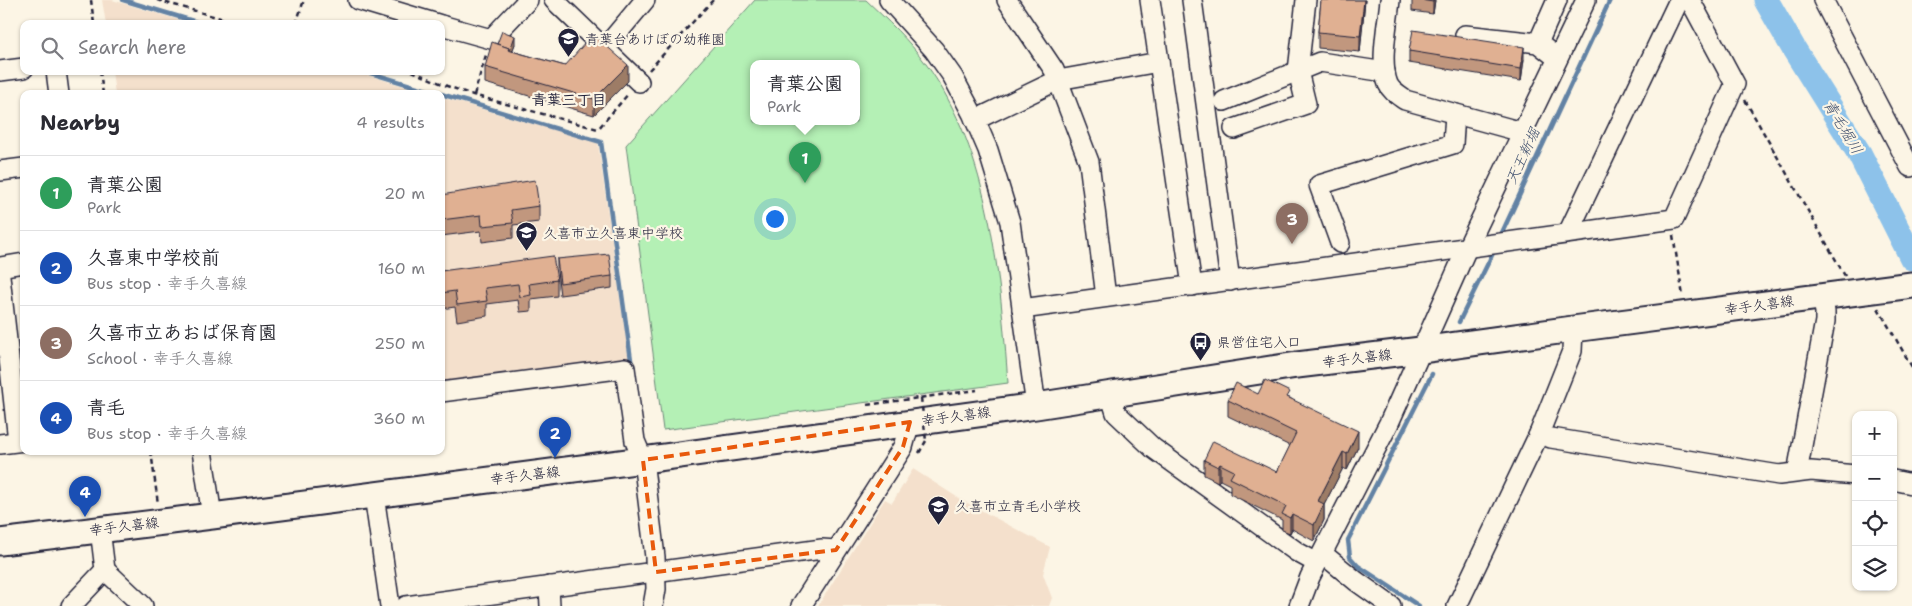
<!DOCTYPE html>
<html lang="en">
<head>
<meta charset="utf-8">
<style>
	body { margin:0; font-family:"Shantell Sans","Klee One",sans-serif; background:#f7f7f7; color:#2b2b33 }
	.controls { position:absolute; right:15px; bottom:15px; display:grid; overflow:hidden; border-radius:10px; box-shadow:0 1px 4px #0004 }
	.controls button { width:45px; height:45px; display:grid; place-items:center; padding:0; border:0; border-bottom:1px solid #e1e1e2; background:#fff; color:#2b2b33; font:25px sans-serif }
	.you { position:absolute; left:774px; top:218px; width:18px; height:18px; margin:-12px; border:4px solid #fff; border-radius:50%; background:#1a73e8; box-shadow:0 0 0 8px #1a73e833 }
	.badge { display:grid; place-items:center; width:32px; height:32px; border-radius:50%; background:#b45309; color:#fff; font-size:16px; font-weight:700 }
	.pin { position:absolute; translate:-50% -41px; filter:drop-shadow(0 1px 2px #0008) }
	.pin::after { content:''; position:absolute; top:26px; width:18px; height:15px; background:inherit; clip-path:polygon(0 0,100% 0,50% 100%) }
	.popup { position:absolute; left:750px; top:60px; width:110px; height:65px; box-sizing:border-box; display:grid; place-content:center; border-radius:10px; background:#fff; filter:drop-shadow(0 1px 4px #0005); font-size:16px; white-space:nowrap; color:#7c7c81 }
	.popup b { font-size:19px; color:#2b2b33 }
	.popup::after { content:''; position:absolute; left:50%; top:100%; margin-left:-10px; border:10px solid transparent; border-top-color:#fff }
	.list { margin:0; padding:0; list-style:none }
	h2 { display:flex; justify-content:space-between; align-items:center; height:65px; margin:0; padding:0 20px; font-size:21px }
	h2 small { font-size:16px; font-weight:400; color:#7c7c81 }
	.list li { display:grid; grid-template-columns:32px 1fr auto; gap:15px; align-items:center; box-sizing:border-box; height:75px; padding:0 20px; border-top:1px solid #e1e1e2 }
	.list b { display:block; font-size:19px; white-space:nowrap }
	.list p { margin:0; font-size:16px; white-space:nowrap; color:#7c7c81 }
	.list em { font-size:16px; font-style:normal; color:#7c7c81 }
	.icon { flex:none; width:28px; height:28px; fill:none; stroke:currentColor; stroke-width:2; stroke-linecap:round; stroke-linejoin:round }
	.map { position:relative; flex:none; width:1912px; height:606px; overflow:hidden }
	.search { position:absolute; background:#fff; box-shadow:0 1px 4px #0004; left:20px; top:20px; width:425px; height:55px; display:flex; align-items:center; gap:12px; box-sizing:border-box; padding:0 18px; border-radius:10px; color:#7c7c81; font-size:19px }
	.panel { position:absolute; background:#fff; box-shadow:0 1px 4px #0004; left:20px; top:90px; width:425px; height:365px; border-radius:10px }
	.map>svg:first-child { display:block }
</style>
</head>
<body>
<div class="map">
<svg width="1912" height="606" viewBox="0 0 1912 606">
	<rect width="100%" height="100%" fill="#fcf5e5"/>
	<filter id="ink" filterUnits="userSpaceOnUse"><feTurbulence type="fractalNoise" baseFrequency=".02" numOctaves="2"/><feDisplacementMap in="SourceGraphic" scale="10" xChannelSelector="R" yChannelSelector="G"/><feConvolveMatrix kernelMatrix="1 2 1 2 8 2 1 2 1" color-interpolation-filters="sRGB"/></filter>
	<g filter="url(#ink)">
		<g fill="#f4e0cc">
			<polygon points="102,0 112,0 193,24 106,24"/>
			<polygon points="112,71 354,71 430,94 115,94"/>
			<polygon points="441,97 598,143 629,360 441,387"/>
			<polygon points="913,469 960,499 1050,547 1043,574 1052,598 1049,606 818,606 885,499 892,503"/>
		</g>
		<path fill="#b4f0b5" stroke="#6b8978" fill-rule="evenodd" d="M755,0H866C887,20 909,40 926,64C991,153 1000,277 1008,383L663,430L626,145ZM754,64H856V122H754Z"/>
		<g fill="none" stroke-linecap="round" stroke-linejoin="round">
			<g stroke="#6282a4" stroke-width="4.5">
				<polyline points="123,0 203,24"/>
				<polyline points="364,71 440,94"/>
				<polyline points="441,94 601,142 632,367"/>
				<polyline points="1500,237 1610,0"/>
				<polyline points="1459,322 1495,249"/>
				<polyline points="1419,606 1358,566 1350,557 1348,540 1432,374"/>
			</g>
			<polyline stroke="#8dc2ea" stroke-width="25" points="1766,0 1794,49 1859,153 1912,258"/>
			<defs>
				<g id="minor">
					<polyline points="358,0 438,24"/>
					<polyline points="554,0 639,82"/>
					<polyline points="889,0 934,50 953,77 972,113 988,150 1010,222 1036,406"/>
					<polyline points="1007,0 1054,70 1089,162 1106,297"/>
					<polyline points="1150,0 1192,286"/>
					<polyline points="1192,0 1230,281"/>
					<path d="M1390,0C1388,23 1379,62 1388,84C1391,91 1398,95 1405,100L1522,132"/>
					<polyline points="1823,0 1910,167"/>
					<polyline points="441,25 491,39 528,0"/>
					<polyline points="1465,35 1538,43 1557,58"/>
					<polyline points="1538,43 1557,0"/>
					<polyline points="605,48 645,0"/>
					<polyline points="0,71 24,68"/>
					<polyline points="56,71 59,94"/>
					<polyline points="1224,101 1320,62 1385,72"/>
					<polyline points="975,120 1058,80 1159,62"/>
					<polyline points="1234,129 1306,104 1298,71 1306,0"/>
					<polyline points="0,171 24,168"/>
					<polyline points="1568,233 1679,0"/>
					<polyline points="1340,243 1319,185 1453,144 1455,114"/>
					<polyline points="0,267 24,263"/>
					<polyline points="0,276 18,441"/>
					<polyline points="1022,309 1674,219 1735,84 1690,0"/>
					<polyline points="441,392 625,368 635,441 643,460 655,557 656,589 653,606"/>
					<polyline points="1110,394 1116,413 1153,448 1297,552 1317,563"/>
					<polyline points="1539,434 1551,438 1779,475 1811,471 1856,475"/>
					<polyline points="0,444 24,441"/>
					<polyline points="202,451 212,516"/>
					<polyline points="1799,472 1799,462 1825,321 1825,312 1822,295"/>
					<polyline points="1893,480 1912,484"/>
					<polyline points="374,495 390,606"/>
					<polyline points="1323,554 1356,581 1391,606"/>
					<polyline points="105,570 143,606"/>
					<polyline points="549,586 550,606"/>
					<polyline points="71,606 105,570 100,529"/>
					<polyline points="406,606 822,549 836,550"/>
					<polyline points="801,606 903,447 910,422"/>
					<polyline points="1299,606 1310,577 1389,423 1468,246 1586,0"/>
					<polyline points="1457,606 1539,434 1572,351 1573,329"/>
				</g>
				<polyline id="major" points="0,542 212,516 643,460 1036,406 1297,365 1421,350 1573,329 1912,285"/>
			</defs>
			<use href="#minor" stroke="#22223b" stroke-width="22"/>
			<use href="#major" stroke="#22223b" stroke-width="29"/>
			<g stroke="#22223b" stroke-width="2.5" stroke-dasharray="5 4" stroke-linecap="butt">
				<polyline points="91,0 94,24"/>
				<polyline points="157,0 241,24"/>
				<polyline points="296,24 304,0"/>
				<polyline points="649,70 713,0"/>
				<polyline points="100,71 103,94"/>
				<polyline points="412,71 447,86 473,95 598,129 629,93"/>
				<polyline points="474,95 486,55"/>
				<polyline points="1745,100 1845,276"/>
				<polyline points="1673,235 1683,296"/>
				<polyline points="1878,308 1912,367"/>
				<polyline points="867,405 977,390"/>
				<polyline points="151,451 158,504"/>
				<polyline points="919,453 926,441"/>
			</g>
			<use href="#minor" stroke="#fcf5e5" stroke-width="19"/>
			<use href="#major" stroke="#fcf5e5" stroke-width="25"/>
			<polyline stroke="#22223b" stroke-width="2.5" stroke-dasharray="5 4" stroke-linecap="butt" points="921,398 926,441"/>
		</g>
		<g fill="#c1977e" stroke="#22223b">
			<polygon points="1321,0 1365,0 1360,52 1318,48 1318,32"/>
			<polygon points="1412,0 1435,0 1433,14 1412,11"/>
			<polygon points="497,44 515,44 512,51 565,66 628,81 594,115 485,83 485,67"/>
			<polygon points="1409,51 1524,59 1521,81 1409,63"/>
			<polygon points="441,195 539,206 539,222 513,225 513,238 482,242 481,231 441,236"/>
			<polygon points="557,259 612,276 612,288 560,295 557,271"/>
			<polygon points="441,271 557,280 557,296 531,299 531,311 520,312 518,300 487,304 487,316 457,321 455,307 441,309"/>
			<polygon points="1258,394 1290,398 1358,447 1347,470 1343,468 1324,505 1324,520 1314,541 1292,529 1290,533 1282,530 1282,520 1230,494 1230,485 1220,480 1218,482 1204,475 1204,460 1277,472 1290,446 1228,416 1228,400"/>
		</g>
		<g fill="#9d7b66" stroke="#22223b">
			<polygon points="1364,0 1365,0 1360,52 1360,36"/>
			<polygon points="1433,0 1435,0 1433,14"/>
			<polygon points="515,36 515,44 509,61 508,50"/>
			<polygon points="1524,47 1524,59 1521,81 1521,69"/>
			<polygon points="628,65 628,81 594,115 594,99"/>
			<polygon points="1358,431 1358,447 1347,470 1347,454"/>
			<polygon points="1343,452 1343,468 1324,505 1324,520 1314,541 1314,525 1318,501"/>
			<polygon points="1220,464 1220,480 1218,482 1218,467"/>
			<polygon points="1292,514 1292,529 1290,533 1290,518"/>
		</g>
		<g fill="#e0b092" stroke="#22223b">
			<polygon points="1321,0 1364,0 1360,36 1318,32"/>
			<polygon points="1421,0 1433,0 1433,2"/>
			<polygon points="1413,30 1524,47 1521,69 1409,51"/>
			<polygon points="502,31 515,36 510,50 509,50 509,48 497,44"/>
			<polygon points="593,34 628,65 594,99 485,67 492,42 509,48 508,50 565,66"/>
			<polygon points="535,180 539,206 511,210 513,223 482,226 481,215 441,220 441,195"/>
			<polygon points="609,254 612,276 560,283 557,259"/>
			<polygon points="553,256 557,280 529,284 531,295 520,297 518,284 485,288 487,301 457,305 455,291 441,293 441,271"/>
			<polygon points="1265,380 1290,392 1287,397 1358,431 1347,454 1343,452 1318,501 1324,504 1314,525 1292,514 1290,518 1282,514 1286,506 1230,478 1234,471 1220,464 1218,467 1204,460 1213,441 1277,472 1296,433 1228,400 1236,383 1258,394"/>
		</g>
	</g>
	<path fill="none" stroke="#e8590c" stroke-width="4" stroke-dasharray="10 6" stroke-linejoin="round" d="M910,422L903,447L836,550L656,572L643,460Z"/>
	<defs>
		<symbol id="school-pin" viewBox="-11 -11 22 30"><path d="M0 17L-7.5 6A9.5 9.5 0 1 1 7.5 6Z" fill="#22223b" stroke="#fcf5e5"/><path d="M0-5L7-2L0 1L-7-2ZM-4 1L0 2.5L4 1V4Q0 6-4 4Z" fill="#fff"/></symbol>
		<symbol id="bus-pin" viewBox="-11 -11 22 30"><path d="M0 17L-7.5 6A9.5 9.5 0 1 1 7.5 6Z" fill="#22223b" stroke="#fcf5e5"/><path d="M-5-6H5V4H4V6H2V4H-2V6H-4V4H-5ZM-3.5-4V0h7V-4ZM-3.5 1.2v1.5H-2V1.2ZM2 1.2v1.5H3.5V1.2Z" fill="#fff"/></symbol>
	</defs>
	<g fill-rule="evenodd">
		<use href="#school-pin" x="556" y="26" width="25" height="34"/>
		<use href="#school-pin" x="514" y="220" width="25" height="34"/>
		<use href="#bus-pin" x="1188" y="330" width="25" height="34"/>
		<use href="#school-pin" x="926" y="494" width="25" height="34"/>
	</g>
	<g text-anchor="middle" dominant-baseline="central" stroke-width="4.5" stroke-linejoin="round" paint-order="stroke">
		<g font-size="14" fill="#22223b" stroke="#fcf5e5" text-anchor="start">
			<text x="585" y="39">青葉台あけぼの幼稚園</text>
			<text x="543" y="233">久喜市立久喜東中学校</text>
			<text x="1217" y="342">県営住宅入口</text>
			<text x="955" y="506">久喜市立青毛小学校</text>
		</g>
		<g font-size="14" fill="#22223b" stroke="#fcf5e5">
			<text transform="translate(1759 305) rotate(-8)">幸手久喜線</text>
			<text transform="translate(1357 358) rotate(-7)">幸手久喜線</text>
			<text transform="translate(956 416) rotate(-8)">幸手久喜線</text>
			<text transform="translate(525 475) rotate(-7)">幸手久喜線</text>
			<text transform="translate(124 526) rotate(-7)">幸手久喜線</text>
		</g>
		<g font-size="15" font-weight="bold" fill="#22223b" stroke="#fcf5e5">
			<text x="569" y="100">青葉三丁目</text>
		</g>
		<g font-size="15" font-style="italic" fill="#425270" stroke="#fcf5e5">
			<text transform="translate(1843 127) rotate(59)">青毛堀川</text>
			<text transform="translate(1523 156) rotate(-65)">天王新堀</text>
		</g>
	</g>
</svg>
<div class="controls">
<button>+</button>
<button>−</button>
<button><svg class="icon" aria-label="locate" viewBox="0 0 24 24"><circle cx="12" cy="12" r="6"/><path d="M12 2v4M12 18v4M2 12h4M18 12h4"/></svg></button>
<button><svg class="icon" aria-label="layers" viewBox="0 0 24 24"><path d="M12 4l9 5-9 5-9-5zM3 14l9 5 9-5"/></svg></button>
</div>
<div class="you"></div>
<div class="pin badge" style="left:805px;top:183px;background:#2e9e5b">1</div>
<div class="popup"><b>青葉公園</b>Park</div>
<div class="pin badge" style="left:555px;top:458px;background:#1a4fb4">2</div>
<div class="pin badge" style="left:1292px;top:244px;background:#8d6e63">3</div>
<div class="pin badge" style="left:85px;top:517px;background:#1a4fb4">4</div>
<div class="search"><svg class="icon" aria-label="search" viewBox="0 0 24 24"><circle cx="10" cy="10" r="6"/><path d="M15 15l6 6"/></svg>Search here</div>
<section class="panel">
<h2>Nearby<small>4 results</small></h2>
<ul class="list">
<li><span class="badge" style="background:#2e9e5b">1</span><div><b>青葉公園</b><p>Park</p></div><em>20 m</em></li>
<li><span class="badge" style="background:#1a4fb4">2</span><div><b>久喜東中学校前</b><p>Bus stop · 幸手久喜線</p></div><em>160 m</em></li>
<li><span class="badge" style="background:#8d6e63">3</span><div><b>久喜市立あおば保育園</b><p>School · 幸手久喜線</p></div><em>250 m</em></li>
<li><span class="badge" style="background:#1a4fb4">4</span><div><b>青毛</b><p>Bus stop · 幸手久喜線</p></div><em>360 m</em></li>
</ul>
</section>
</div>
</body>
</html>
